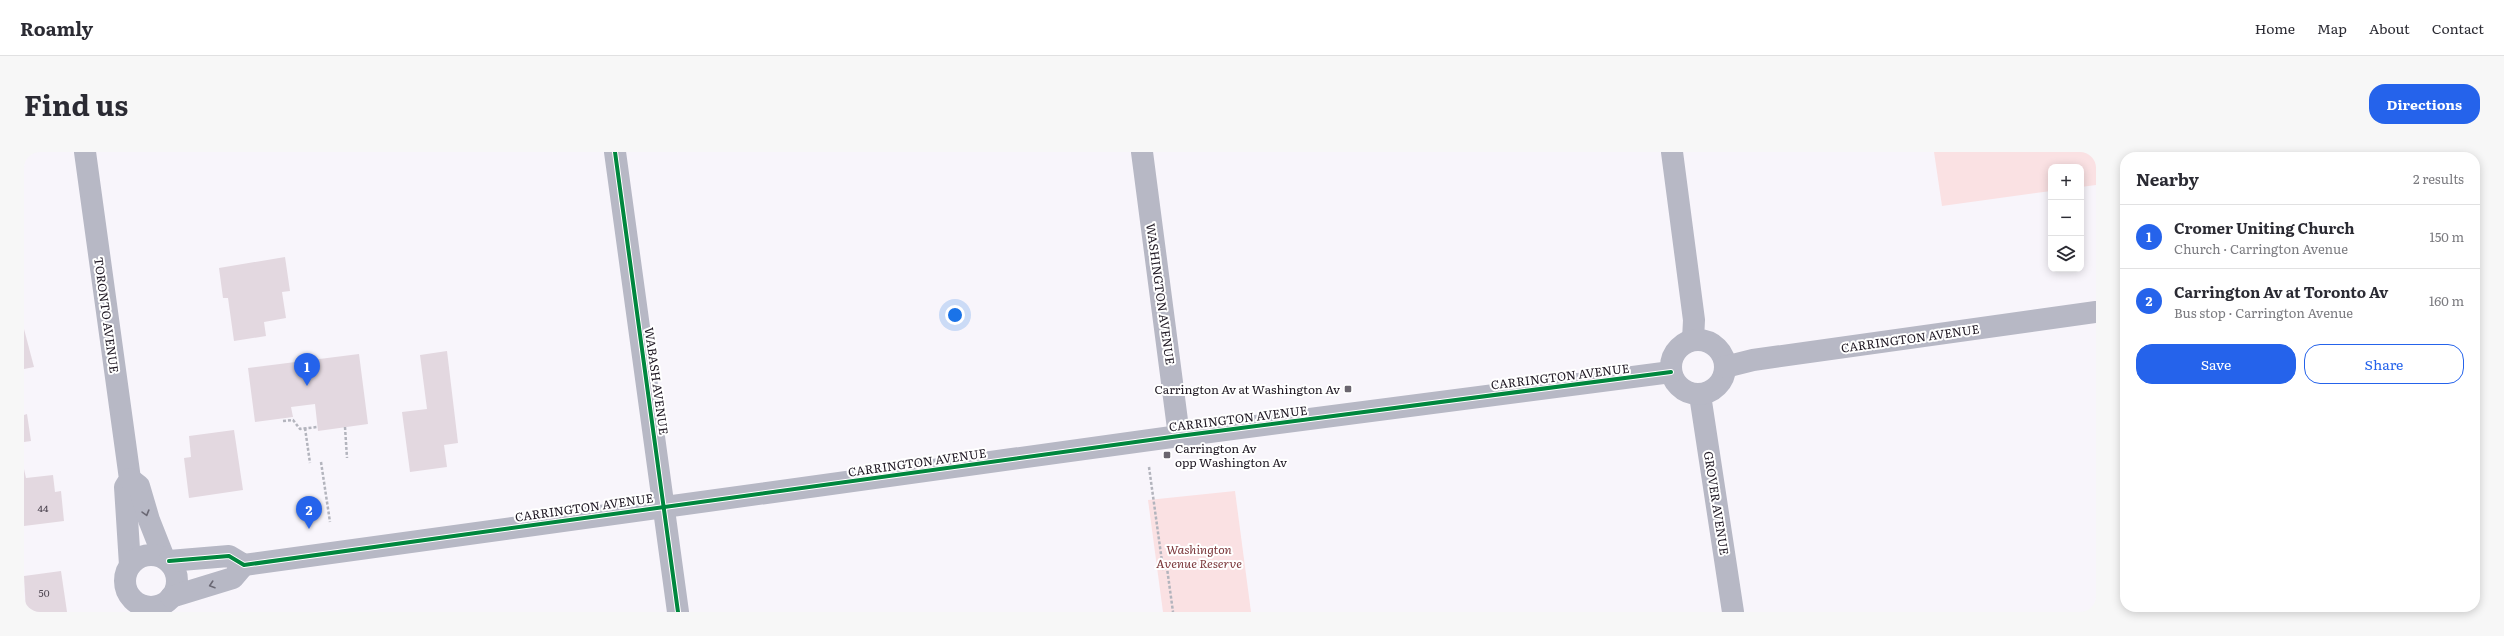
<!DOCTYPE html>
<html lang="en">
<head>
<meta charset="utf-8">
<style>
	body { margin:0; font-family:Literata,serif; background:#f7f7f7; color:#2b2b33 }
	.controls { position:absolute; right:12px; top:12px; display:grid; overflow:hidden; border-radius:8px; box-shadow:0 2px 10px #0003 }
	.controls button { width:36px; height:36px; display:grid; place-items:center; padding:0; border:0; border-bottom:1px solid #e1e1e2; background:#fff; color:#2b2b33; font:20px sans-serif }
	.you { position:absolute; left:931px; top:163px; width:14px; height:14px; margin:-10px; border:3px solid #fff; border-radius:50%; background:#1a73e8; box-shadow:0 0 0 6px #1a73e833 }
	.badge { display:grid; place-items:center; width:26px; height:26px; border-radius:50%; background:#2563eb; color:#fff; font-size:13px; font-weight:700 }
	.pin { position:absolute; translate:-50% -33px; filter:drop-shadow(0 1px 2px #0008) }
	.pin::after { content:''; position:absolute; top:21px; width:14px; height:12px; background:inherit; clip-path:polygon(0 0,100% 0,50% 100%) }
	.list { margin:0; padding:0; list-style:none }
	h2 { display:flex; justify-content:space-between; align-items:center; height:52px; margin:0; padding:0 16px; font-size:17px }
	h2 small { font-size:13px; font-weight:400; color:#7c7c81 }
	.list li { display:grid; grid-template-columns:26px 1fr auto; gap:12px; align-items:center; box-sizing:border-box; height:64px; padding:0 16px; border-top:1px solid #e1e1e2 }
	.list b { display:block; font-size:15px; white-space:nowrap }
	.list p { margin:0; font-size:13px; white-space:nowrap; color:#7c7c81 }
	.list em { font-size:13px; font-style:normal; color:#7c7c81 }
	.actions { display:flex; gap:8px; padding:12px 16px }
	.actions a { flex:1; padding:9px 0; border:1px solid #2563eb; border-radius:16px; text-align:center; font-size:14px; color:#2563eb }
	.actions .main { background:#2563eb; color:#fff }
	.icon { flex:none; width:22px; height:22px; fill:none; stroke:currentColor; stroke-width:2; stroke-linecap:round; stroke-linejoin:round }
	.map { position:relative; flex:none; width:2072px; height:460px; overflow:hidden; border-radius:16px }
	header { display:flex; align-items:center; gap:24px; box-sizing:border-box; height:56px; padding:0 20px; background:#fff; border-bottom:1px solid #e1e1e2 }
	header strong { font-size:19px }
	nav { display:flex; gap:22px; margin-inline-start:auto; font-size:14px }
	.intro { display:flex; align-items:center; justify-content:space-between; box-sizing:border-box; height:96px; padding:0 24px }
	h1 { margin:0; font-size:28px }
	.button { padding:10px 18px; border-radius:16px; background:#2563eb; color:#fff; font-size:14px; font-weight:700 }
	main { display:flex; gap:24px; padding:0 24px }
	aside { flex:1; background:#fff; border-radius:16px; box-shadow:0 2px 10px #0003 }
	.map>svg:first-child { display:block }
</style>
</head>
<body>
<header>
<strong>Roamly</strong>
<nav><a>Home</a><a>Map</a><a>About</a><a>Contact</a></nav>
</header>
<div class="intro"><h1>Find us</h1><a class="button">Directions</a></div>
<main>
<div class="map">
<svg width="2072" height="460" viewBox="0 0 2072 460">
	<rect width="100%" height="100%" fill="#f8f5fb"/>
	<g fill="#fae1e3">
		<polygon points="1910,0 2072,0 2072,33 2057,35 2057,15 2027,15 2027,39 1918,54"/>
		<polygon points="1211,339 1227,460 1139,460 1124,348"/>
	</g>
	<g fill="#e3d8e0">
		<polygon points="261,105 266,139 258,140 262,166 240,170 242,184 210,189 204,146 199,146 195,116"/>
		<polygon points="0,177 10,215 0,217"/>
		<polygon points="423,199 434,291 420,293 423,315 386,320 378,260 403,257 396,203"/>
		<polygon points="335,202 344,272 294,279 291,252 267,255 269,265 231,270 224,216"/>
		<polygon points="3,262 7,289 0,290 0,263"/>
		<polygon points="210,278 219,338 165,346 160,306 167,305 165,284"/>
		<polygon points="0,317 2,326 29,323 31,340 37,339 40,369 0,374"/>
		<polygon points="37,419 43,460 2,460 0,424"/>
	</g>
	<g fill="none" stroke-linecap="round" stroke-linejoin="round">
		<g stroke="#b3b4bd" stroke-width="2.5" stroke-dasharray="3 2" stroke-linecap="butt">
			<polyline points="259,269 269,268 276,277 293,275"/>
			<polyline points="321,275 323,306"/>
			<polyline points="281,276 286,311"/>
			<polyline points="297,310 306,370"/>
			<polyline points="1125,315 1139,417 1143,416 1149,460"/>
		</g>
		<g stroke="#b7b8c5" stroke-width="22">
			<polyline points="591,0 654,460"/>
			<polyline points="1118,0 1155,284"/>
			<polyline points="1648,0 1670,168 1669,188"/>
			<polyline points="1676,243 1709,460"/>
		</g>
		<g stroke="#b7b8c5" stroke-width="22">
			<polyline points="61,0 106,327 101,335 106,413"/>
			<circle cx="1674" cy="215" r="27"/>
			<polyline points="1701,215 1729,208 2072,160"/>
			<polyline points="106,327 115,334 125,368 140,406"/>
			<circle cx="127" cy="429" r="26"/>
			<polyline points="145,409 205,404 220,413 1155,284 1647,220"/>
			<polyline points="147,445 209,426 220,413"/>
		</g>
		<defs>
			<g id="cycleway">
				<polyline points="591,0 654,460"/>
				<polyline points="145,409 205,404 220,413 1155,284 1647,220"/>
			</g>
		</defs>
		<use href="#cycleway" stroke="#fff" stroke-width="6"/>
		<use href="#cycleway" stroke="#00873e" stroke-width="4"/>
	</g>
	<defs><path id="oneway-chevron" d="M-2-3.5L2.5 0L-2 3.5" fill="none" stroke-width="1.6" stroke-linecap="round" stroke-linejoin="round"/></defs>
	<g stroke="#6a6874">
		<use href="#oneway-chevron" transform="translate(122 361) rotate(74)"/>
		<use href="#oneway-chevron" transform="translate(188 433) rotate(162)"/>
	</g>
	<g fill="#6a656e" stroke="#fff" stroke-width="1.5">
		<rect x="1320" y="233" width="8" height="8" rx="2"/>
		<rect x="1139" y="299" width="8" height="8" rx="2"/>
	</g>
	<g text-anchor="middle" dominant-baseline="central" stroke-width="4" stroke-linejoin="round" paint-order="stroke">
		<g font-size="10" fill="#4f4752">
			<text x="19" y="355">44</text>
			<text x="20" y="440">50</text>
		</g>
		<g font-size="12" fill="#1e1722" stroke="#fff">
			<text transform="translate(1137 142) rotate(82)">WASHINGTON AVENUE</text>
			<text transform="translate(83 163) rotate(82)">TORONTO AVENUE</text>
			<text transform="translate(1886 186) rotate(-8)">CARRINGTON AVENUE</text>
			<text transform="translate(1536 224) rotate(-7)">CARRINGTON AVENUE</text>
			<text transform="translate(633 229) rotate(82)">WABASH AVENUE</text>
			<text transform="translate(1214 266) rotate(-7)">CARRINGTON AVENUE</text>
			<text transform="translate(893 310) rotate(-8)">CARRINGTON AVENUE</text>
			<text transform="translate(1693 351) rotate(81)">GROVER AVENUE</text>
			<text transform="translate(560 355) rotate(-8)">CARRINGTON AVENUE</text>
		</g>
		<g font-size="12" fill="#1e1722" stroke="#fff" text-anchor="end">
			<text x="1316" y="237">Carrington Av at Washington Av</text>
			<text x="1151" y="296" text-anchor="start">Carrington Av<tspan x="1151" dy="14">opp Washington Av</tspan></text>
		</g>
		<g font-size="12" font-style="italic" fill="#7c393c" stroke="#fff">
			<text x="1175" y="397">Washington<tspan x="1175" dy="14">Avenue Reserve</tspan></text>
		</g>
	</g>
</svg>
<div class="controls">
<button>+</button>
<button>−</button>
<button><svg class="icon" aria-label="layers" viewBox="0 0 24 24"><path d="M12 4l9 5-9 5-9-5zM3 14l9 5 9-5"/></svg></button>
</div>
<div class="you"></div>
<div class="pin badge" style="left:283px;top:234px">1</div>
<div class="pin badge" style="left:285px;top:377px">2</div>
</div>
<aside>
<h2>Nearby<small>2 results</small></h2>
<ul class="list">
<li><span class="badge">1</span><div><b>Cromer Uniting Church</b><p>Church · Carrington Avenue</p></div><em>150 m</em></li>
<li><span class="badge">2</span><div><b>Carrington Av at Toronto Av</b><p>Bus stop · Carrington Avenue</p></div><em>160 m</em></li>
</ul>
<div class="actions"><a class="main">Save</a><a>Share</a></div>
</aside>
</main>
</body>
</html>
